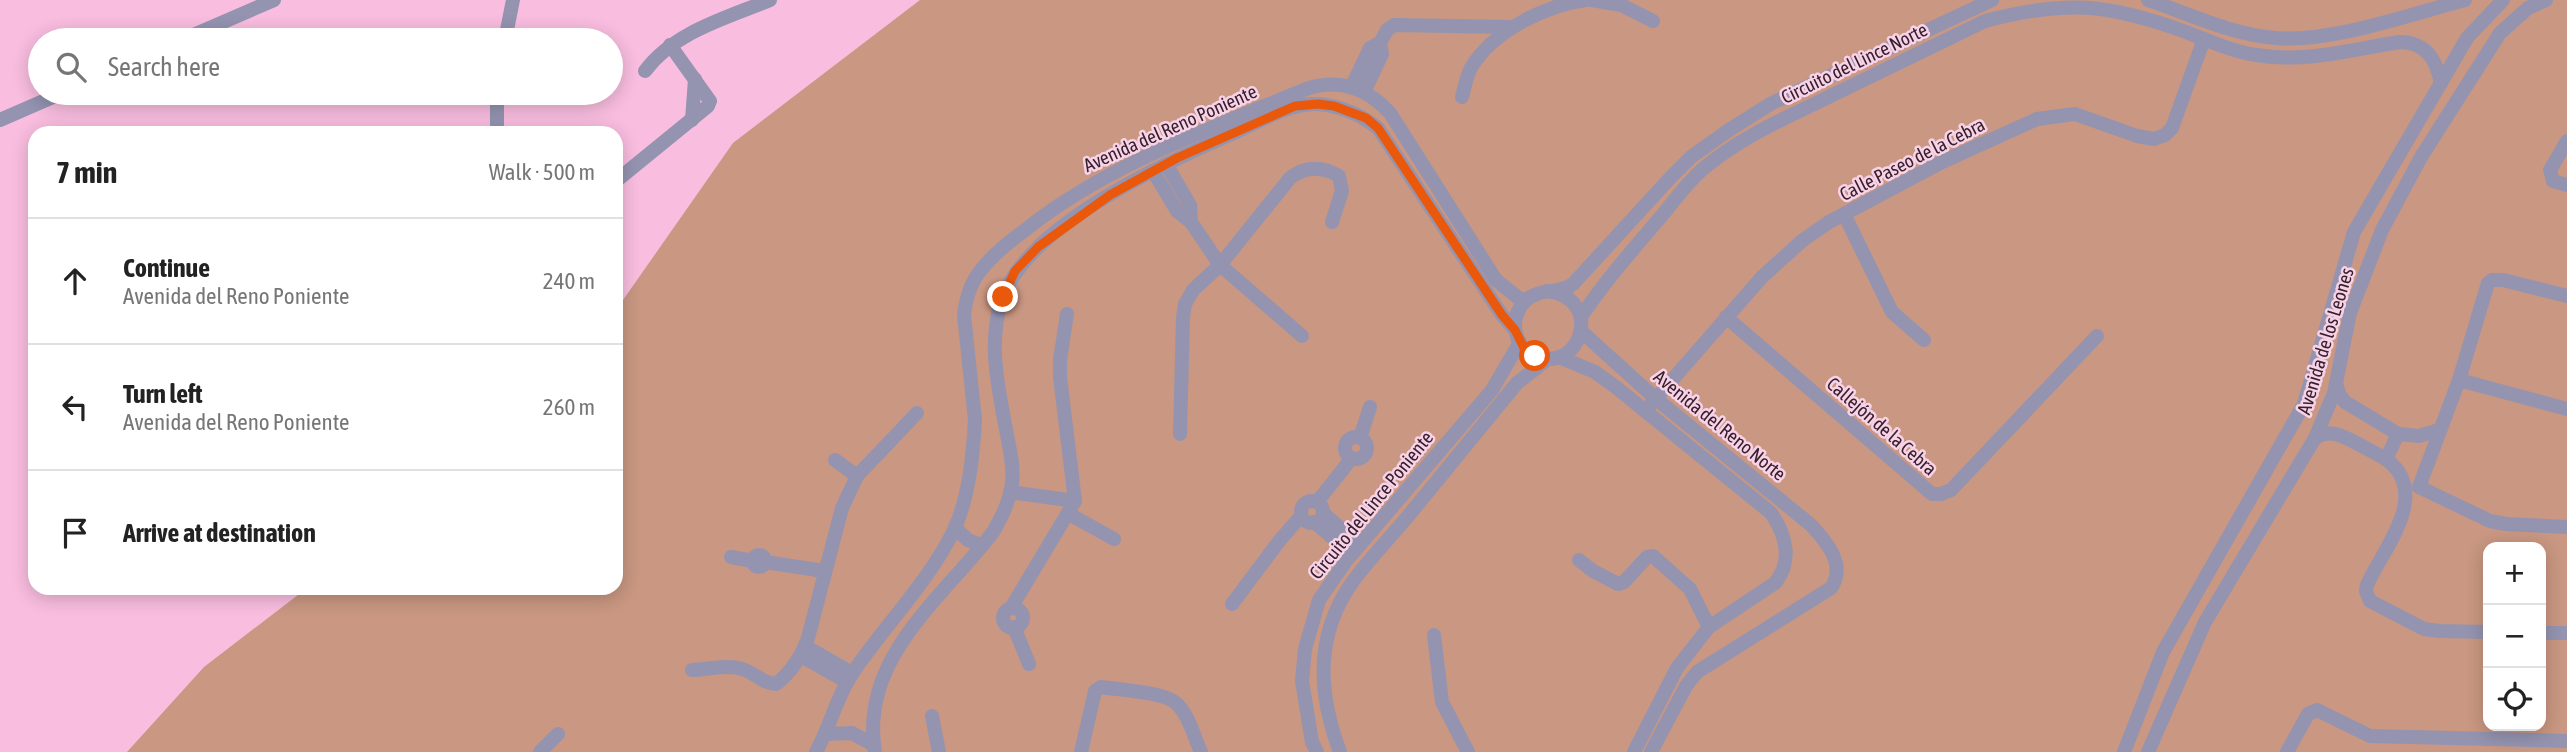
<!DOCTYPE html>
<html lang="en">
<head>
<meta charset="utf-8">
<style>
	body { margin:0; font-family:"Asap Condensed",sans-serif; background:#f6f6f6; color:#222 }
	.controls { position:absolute; right:21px; bottom:21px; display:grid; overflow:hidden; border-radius:14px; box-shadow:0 4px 18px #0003 }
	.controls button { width:63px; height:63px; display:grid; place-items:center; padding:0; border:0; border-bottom:2px solid #e0e0e0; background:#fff; color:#222; font:35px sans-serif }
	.stop { position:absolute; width:21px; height:21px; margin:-16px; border:5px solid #ea580c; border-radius:50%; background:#fff }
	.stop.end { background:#ea580c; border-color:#fff; box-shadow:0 2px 7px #0008 }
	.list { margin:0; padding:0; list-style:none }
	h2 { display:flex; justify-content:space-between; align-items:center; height:91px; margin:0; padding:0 28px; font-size:30px }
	h2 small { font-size:23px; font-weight:400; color:#767676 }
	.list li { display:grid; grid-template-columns:46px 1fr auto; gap:21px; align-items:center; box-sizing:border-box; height:126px; padding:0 28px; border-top:2px solid #e0e0e0 }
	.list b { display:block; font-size:26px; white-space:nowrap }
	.list p { margin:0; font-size:23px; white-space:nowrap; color:#767676 }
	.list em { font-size:23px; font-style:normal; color:#767676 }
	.icon { flex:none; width:38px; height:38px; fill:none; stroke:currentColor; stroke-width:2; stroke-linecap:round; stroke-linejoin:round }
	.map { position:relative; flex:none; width:2567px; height:752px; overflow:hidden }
	.search { position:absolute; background:#fff; box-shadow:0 4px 18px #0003; left:28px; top:28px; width:595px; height:77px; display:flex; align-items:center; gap:18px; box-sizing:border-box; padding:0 24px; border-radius:38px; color:#767676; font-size:26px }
	.panel { position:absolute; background:#fff; box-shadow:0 4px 18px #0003; left:28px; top:126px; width:595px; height:469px; border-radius:21px }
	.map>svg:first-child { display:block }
</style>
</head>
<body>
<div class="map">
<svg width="2567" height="752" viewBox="0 0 2567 752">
	<rect width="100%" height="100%" fill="#f9bddf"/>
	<path fill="#c99782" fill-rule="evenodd" d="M920,0H2567V752H127L204,667L307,588H616V310L733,143ZM2488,547H2541V726H2488Z"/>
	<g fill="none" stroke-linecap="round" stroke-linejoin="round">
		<g stroke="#9494b1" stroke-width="14">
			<polyline points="1592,0 1621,5 1653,21"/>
			<path d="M2148,0C2189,14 2233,35 2276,38C2331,43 2411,14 2465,0"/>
			<polyline points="182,40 274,0"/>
			<polyline points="505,40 513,0"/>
			<path d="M645,71C674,32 726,18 770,0"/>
			<polyline points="1352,86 1370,48 1380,43 1387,30 1394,25 1510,27"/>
			<polyline points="1364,92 1382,54 1380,43"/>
			<path d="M1462,97C1465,87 1466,76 1472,66C1494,31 1546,5 1586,0"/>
			<polyline points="0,120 62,93"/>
			<polyline points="692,120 695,79"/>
			<polyline points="497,133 497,93"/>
			<polyline points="2567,141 2550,170 2553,181 2567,185"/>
			<polyline points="1166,164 1190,205 1191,222"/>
			<polyline points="1153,171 1177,211 1191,222 1220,265 1302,336"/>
			<polyline points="616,181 708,106 710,101 670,45"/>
			<polyline points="1844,214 1892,312 1924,340"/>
			<path d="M1547,291C1605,298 1581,374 1536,356C1526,352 1518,344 1516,333C1512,317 1521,299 1537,294C1549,289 1562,293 1573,284L1671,177L1691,157L1729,130L1772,103L1992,0"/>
			<path d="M1581,317C1604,282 1631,252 1658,220C1673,203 1687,182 1704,168C1727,149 1751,135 1777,122L1985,21C2066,0 2107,3 2186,32C2209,41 2232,51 2256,55C2305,63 2351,50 2399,42C2426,42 2436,59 2441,83"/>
			<polyline points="1726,317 1932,494 1941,494 1951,490 2097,336"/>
			<path d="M1582,332L1655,398L1811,525C1826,541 1847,565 1831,588L1697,672L1686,686L1651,752"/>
			<path d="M1559,357L1595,372L1617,388L1771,513C1786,535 1793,561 1775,583L1709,627L1677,668L1634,752"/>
			<polyline points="2459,380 2567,409"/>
			<polyline points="2336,382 2339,394 2345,402 2398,434 2419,436 2439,430"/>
			<polyline points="1645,411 1762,277 1803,240 1829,222 1942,162 2037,119 2075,114 2137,136 2154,139 2165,135 2172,128 2204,39"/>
			<path d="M1180,434L1183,317L1185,304L1193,290L1220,265L1290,178C1305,166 1322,166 1339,176L1342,191L1332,222"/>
			<circle cx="1356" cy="448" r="11"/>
			<polyline points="1360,438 1370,407"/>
			<path d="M2315,438C2331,428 2345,437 2360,445C2371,451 2384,456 2393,465C2427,500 2382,551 2367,585L2366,591L2370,601L2424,629L2439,631L2488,632"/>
			<polyline points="2386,459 2398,434"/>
			<polyline points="835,460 857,476"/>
			<polyline points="2419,487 2459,380 2488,283 2492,280 2503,280 2567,296"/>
			<polyline points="2419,487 2490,521 2506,524 2567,527"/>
			<polyline points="1010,492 1075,501"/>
			<circle cx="1312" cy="512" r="11"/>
			<polyline points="1317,502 1352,458"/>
			<polyline points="1323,513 1360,545"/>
			<polyline points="1069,514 1114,539"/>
			<polyline points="1314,522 1352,554"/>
			<polyline points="955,528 968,540 982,546"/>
			<circle cx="759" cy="561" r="6"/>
			<polyline points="731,557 753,561"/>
			<polyline points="1579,560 1593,571 1618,584 1624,582 1647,557 1653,556 1690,589 1709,627"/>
			<polyline points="765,562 824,571"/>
			<polyline points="1232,604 1280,540 1301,516"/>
			<polyline points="1011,608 1075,501 1060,377 1060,360 1067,314"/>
			<circle cx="1013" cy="618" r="10"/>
			<polyline points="1014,627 1029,664"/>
			<polyline points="2541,633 2567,633"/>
			<polyline points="1434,635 1442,702 1468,752"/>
			<polyline points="805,646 852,673"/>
			<polyline points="801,656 847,682"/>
			<path d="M692,670C709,669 729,664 745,670C758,675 760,682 776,684C792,672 801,657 808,638L842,508L857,476L917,413"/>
			<polyline points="932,716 939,752"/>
			<polyline points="826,734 852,733 874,745"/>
			<polyline points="540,752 558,734"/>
			<path d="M816,752C830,727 836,698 852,674C884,626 928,583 954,530C969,497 973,456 975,420L964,315C966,298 970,283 981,270C994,253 1012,240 1029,227C1111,163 1210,129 1306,89C1340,78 1367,88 1390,113L1496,280L1521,300L1527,299"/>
			<path d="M875,752C859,658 943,598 993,532C1002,517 1010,500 1012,483C1014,467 1010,450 1007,435C999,391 987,343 1002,299C1029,223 1166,163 1236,132C1254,124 1274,112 1294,107C1323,98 1356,111 1378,128L1502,315L1515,330"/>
			<path d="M1081,752L1095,691L1101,687C1120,690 1163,692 1176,703C1189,715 1194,737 1201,752"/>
			<polyline points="1317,752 1312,742 1302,681 1305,649 1319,600 1346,561 1492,390 1520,342"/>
			<path d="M1340,752C1316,688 1315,627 1360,572C1376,552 1393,534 1409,515C1445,471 1481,427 1517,383L1548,359"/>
			<polyline points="2124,752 2163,652 2304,404 2354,232 2467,38 2503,0"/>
			<polyline points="2148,752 2205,622 2315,438 2334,393 2350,313 2382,230 2421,157 2500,33 2528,8 2546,0"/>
			<polyline points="2287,752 2308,714 2317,710 2370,736 2567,741"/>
		</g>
	</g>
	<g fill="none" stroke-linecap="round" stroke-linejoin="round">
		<polyline stroke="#ea580c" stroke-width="9" points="1003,297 1015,271 1038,247 1110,195 1177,158 1295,106 1318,104 1334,106 1366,118 1378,128 1502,315 1515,330 1524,348 1535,356"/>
	</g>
	<g text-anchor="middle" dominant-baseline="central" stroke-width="5" stroke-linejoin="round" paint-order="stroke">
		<g font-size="19" fill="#37202d" stroke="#f8d3e7">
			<text transform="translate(1854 63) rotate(-26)">Circuito del Lince Norte</text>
			<text transform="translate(1170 128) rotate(-24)">Avenida del Reno Poniente</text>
			<text transform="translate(1912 159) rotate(-27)">Calle Paseo de la Cebra</text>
			<text transform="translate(2325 341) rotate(-73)">Avenida de los Leones</text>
			<text transform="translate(1720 425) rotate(39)">Avenida del Reno Norte</text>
			<text transform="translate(1882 426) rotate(41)">Callejón de la Cebra</text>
			<text transform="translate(1371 505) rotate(-51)">Circuito del Lince Poniente</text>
		</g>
	</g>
</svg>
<div class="controls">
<button>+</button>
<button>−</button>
<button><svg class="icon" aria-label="locate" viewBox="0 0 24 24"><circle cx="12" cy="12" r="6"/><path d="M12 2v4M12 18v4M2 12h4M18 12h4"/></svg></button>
</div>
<div class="stop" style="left:1535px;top:356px"></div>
<div class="stop end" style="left:1003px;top:297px"></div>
<div class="search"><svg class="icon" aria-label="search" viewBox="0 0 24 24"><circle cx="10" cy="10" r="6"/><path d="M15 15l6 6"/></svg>Search here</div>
<section class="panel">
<h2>7 min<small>Walk · 500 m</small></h2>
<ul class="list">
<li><svg class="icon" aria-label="ahead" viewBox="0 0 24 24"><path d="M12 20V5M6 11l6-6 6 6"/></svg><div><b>Continue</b><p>Avenida del Reno Poniente</p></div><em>240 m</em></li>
<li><svg class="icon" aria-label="left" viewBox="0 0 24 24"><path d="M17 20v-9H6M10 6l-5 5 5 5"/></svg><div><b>Turn left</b><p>Avenida del Reno Poniente</p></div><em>260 m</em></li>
<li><svg class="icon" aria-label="arrive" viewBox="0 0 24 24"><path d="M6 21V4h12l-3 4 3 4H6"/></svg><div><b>Arrive at destination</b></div></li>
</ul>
</section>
</div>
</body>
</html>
